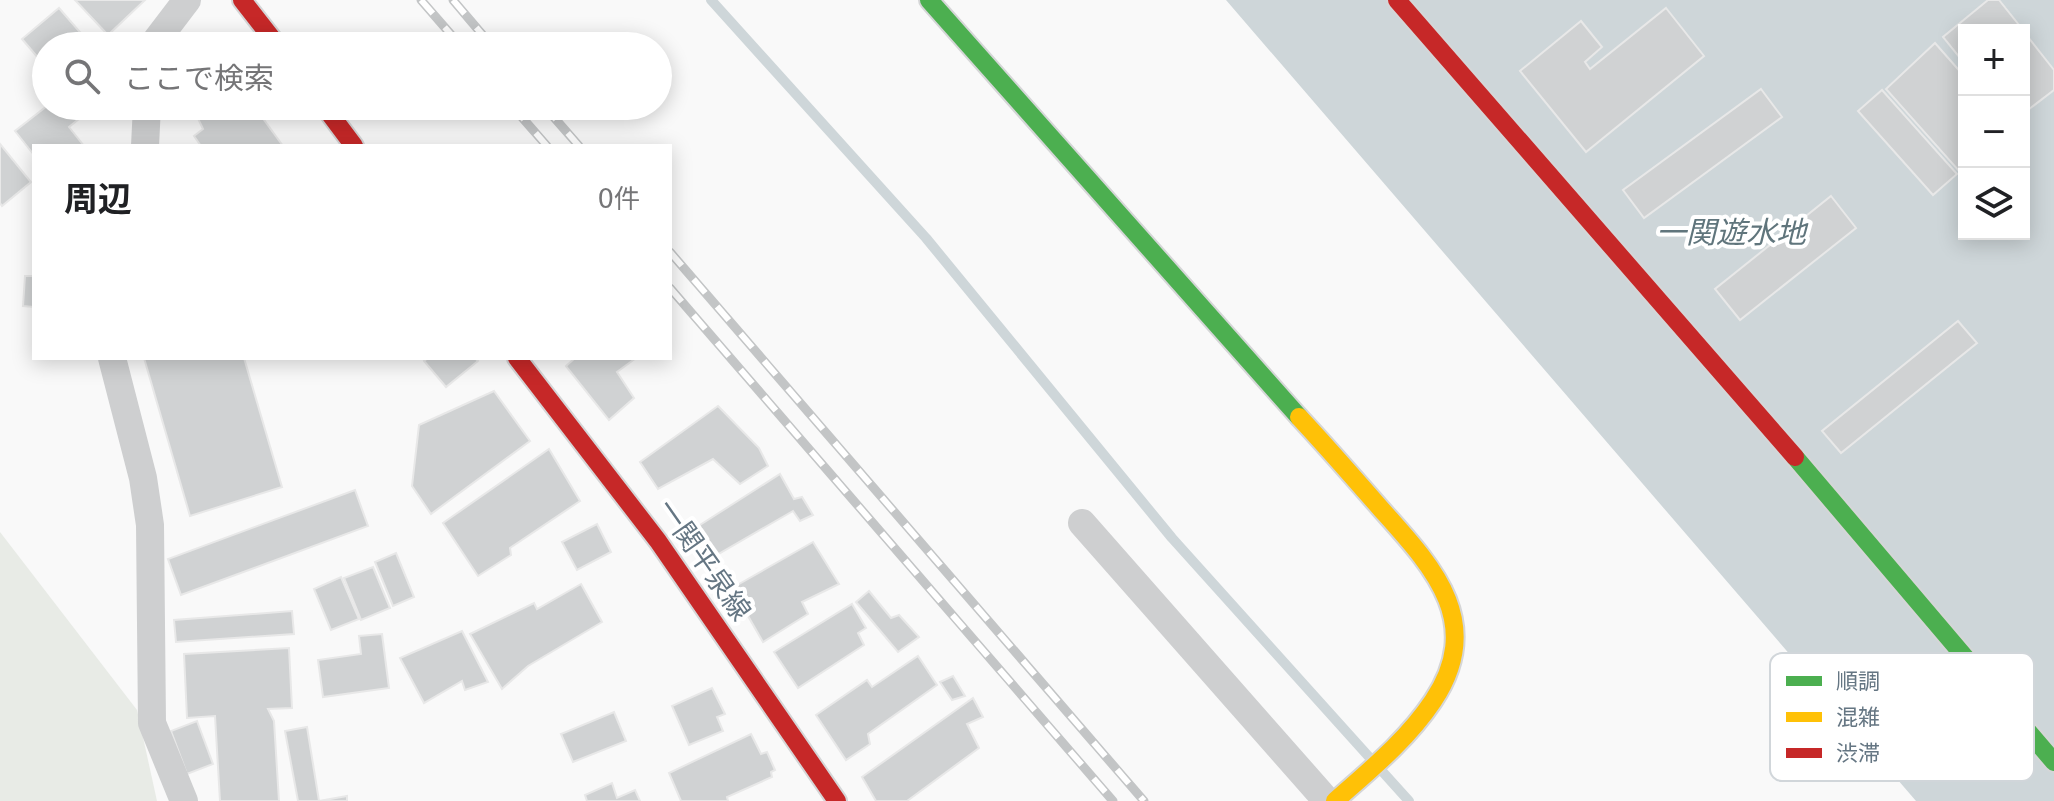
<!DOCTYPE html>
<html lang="ja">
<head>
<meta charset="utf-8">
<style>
	body { margin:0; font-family:"DejaVu Sans","Noto Sans JP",sans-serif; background:#f6f6f6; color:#202124 }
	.controls { position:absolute; right:24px; top:24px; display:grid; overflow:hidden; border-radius:0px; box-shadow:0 4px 20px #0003 }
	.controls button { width:72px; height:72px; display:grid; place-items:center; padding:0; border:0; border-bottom:2px solid #e0e0e0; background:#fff; color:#202124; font:40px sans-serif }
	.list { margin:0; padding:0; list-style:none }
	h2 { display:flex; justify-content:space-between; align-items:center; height:104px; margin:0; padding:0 32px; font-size:34px }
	h2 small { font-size:26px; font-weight:400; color:#757577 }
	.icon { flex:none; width:44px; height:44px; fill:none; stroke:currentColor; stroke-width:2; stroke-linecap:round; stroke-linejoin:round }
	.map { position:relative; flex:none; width:2054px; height:801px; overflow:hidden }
	.search { position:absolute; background:#fff; box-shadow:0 4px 20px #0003; left:32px; top:32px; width:640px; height:88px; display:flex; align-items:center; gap:20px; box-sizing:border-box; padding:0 28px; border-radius:44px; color:#757577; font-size:30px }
	.panel { position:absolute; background:#fff; box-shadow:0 4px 20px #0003; left:32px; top:144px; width:640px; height:216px; border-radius:0px }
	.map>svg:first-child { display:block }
</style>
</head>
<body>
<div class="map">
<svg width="2054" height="801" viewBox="0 0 2054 801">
	<rect width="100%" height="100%" fill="#f9f9f9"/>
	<polygon fill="#e8ebe6" points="0,532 137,710 157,801 0,801"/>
	<path fill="#ced6d9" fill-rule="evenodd" d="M1226,0H2054V801H1916ZM1964,30H2024V234H1964Z"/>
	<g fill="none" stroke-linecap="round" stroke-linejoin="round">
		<g stroke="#ced6d9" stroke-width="10">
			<polyline points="711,0 926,238 1172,538 1370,758"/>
			<polyline points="1381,770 1409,801"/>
		</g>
	</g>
	<g fill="#d0d2d3" stroke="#e8e8e8" stroke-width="2">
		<polygon points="75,0 145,0 108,35"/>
		<polygon points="1988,0 1999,0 2023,30 1964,30 1964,63 1943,37"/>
		<polygon points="59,8 92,46 46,46 46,67 22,39"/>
		<polygon points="1666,8 1704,56 1586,152 1520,71 1581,21 1602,47 1585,62 1590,69"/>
		<polygon points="2024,32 2054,70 2054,90 2024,113"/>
		<polygon points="1935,43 1964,76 1964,167 1959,171 1886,89"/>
		<polygon points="1761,89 1782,117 1644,218 1623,190"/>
		<polygon points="1882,90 1957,174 1933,195 1858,111"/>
		<polygon points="47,106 85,106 89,111 69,127 84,146 34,146 34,155 15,131"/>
		<polygon points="192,106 254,106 283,146 201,146 194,136 203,129"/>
		<polygon points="0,144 31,182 2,206 0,203"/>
		<polygon points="1831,196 1856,228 1740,320 1715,289"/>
		<polygon points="25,276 34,276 34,307 23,306"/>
		<polygon points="1958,321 1977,343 1841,453 1822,431"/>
		<polygon points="144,358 244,358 282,487 190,516"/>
		<polygon points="428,358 475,358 478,361 446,387 424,361"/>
		<polygon points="575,358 636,358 617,372 634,398 609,420 566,366"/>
		<polygon points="494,391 530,441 431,514 412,486 419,425"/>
		<polygon points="718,406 759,448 768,466 740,484 713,459 658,489 640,462"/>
		<polygon points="549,449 580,501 510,548 511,555 478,576 443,523"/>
		<polygon points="780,474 794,499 802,497 813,515 800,521 793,511 708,560 692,530"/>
		<polygon points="355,490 368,526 181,595 168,559"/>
		<polygon points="597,524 611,552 577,570 562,542"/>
		<polygon points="813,542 839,584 802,602 808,614 763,642 732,588"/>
		<polygon points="396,553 414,597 393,606 375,562"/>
		<polygon points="373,567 390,608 361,620 344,578"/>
		<polygon points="341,577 359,619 331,630 314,589"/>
		<polygon points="581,584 602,622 528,666 502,689 470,634 534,603 537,609"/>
		<polygon points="869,591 891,618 899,615 919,637 898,652 856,602"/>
		<polygon points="852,604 866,628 858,633 864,645 798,688 774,652"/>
		<polygon points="292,611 294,634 176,642 174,620"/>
		<polygon points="462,631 488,682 465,690 462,681 424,703 400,658"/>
		<polygon points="382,634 389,688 323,697 318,660 361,654 359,636"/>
		<polygon points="289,648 292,708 268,709 274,721 279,801 220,801 215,716 187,718 184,654"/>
		<polygon points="918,656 937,685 868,734 870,744 846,760 816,715 867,680 872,687"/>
		<polygon points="953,676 965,696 952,700 940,682"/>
		<polygon points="712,688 725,714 717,717 723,731 689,745 672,706"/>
		<polygon points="973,698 983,717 967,724 979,748 907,801 876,801 862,777"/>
		<polygon points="614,712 626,741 573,762 561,734"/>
		<polygon points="197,721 213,764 187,774 171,731"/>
		<polygon points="307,727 319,801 347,796 347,801 298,801 285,731"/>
		<polygon points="751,734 761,754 767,752 775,770 771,772 772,777 727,797 728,801 681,801 669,773"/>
		<polygon points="612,783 617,798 635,790 640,801 587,801 585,795"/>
	</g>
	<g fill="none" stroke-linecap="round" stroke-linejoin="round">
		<defs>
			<g id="fast">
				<polyline points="929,0 1299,417"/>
				<polyline points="1795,457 2054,762"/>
			</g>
			<path id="slow" d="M1299,417C1327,447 1354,478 1381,509C1432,566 1486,622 1433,701C1407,740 1370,770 1335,801"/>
			<g id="jam">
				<polyline points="242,0 278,46"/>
				<polyline points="1397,0 1795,457"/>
				<polyline points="324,106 354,146"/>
				<polyline points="517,358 658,541 837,801"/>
			</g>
		</defs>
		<use href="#fast" stroke="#d5d6d7" stroke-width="22"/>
		<use href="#slow" stroke="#d5d6d7" stroke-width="22"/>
		<use href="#jam" stroke="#d5d6d7" stroke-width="22"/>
		<g stroke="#cecfd0" stroke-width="28">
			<polyline points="152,46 187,0"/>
			<polyline points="145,146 147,106"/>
			<polyline points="112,358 143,478 150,525 152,723 184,801"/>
			<polyline points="1082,523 1327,801"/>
		</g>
		<use href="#fast" stroke="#4caf50" stroke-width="18"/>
		<use href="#slow" stroke="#ffc107" stroke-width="18"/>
		<use href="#jam" stroke="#c62828" stroke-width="18"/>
		<defs>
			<g id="rail">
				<polyline points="421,0 461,46"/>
				<polyline points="453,0 492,46"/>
				<polyline points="512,106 547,146"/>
				<polyline points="544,106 579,146"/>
				<polyline points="670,252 1144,801"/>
				<polyline points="670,288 1113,801"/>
			</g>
		</defs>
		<use href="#rail" stroke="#c3c5c6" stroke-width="9"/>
		<use href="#rail" stroke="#fff" stroke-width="6" stroke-dasharray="18" stroke-linecap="butt"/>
	</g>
	<g text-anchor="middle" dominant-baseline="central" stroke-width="8" stroke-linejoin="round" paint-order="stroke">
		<g font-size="28" fill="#657683" stroke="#fff">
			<text transform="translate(704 560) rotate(55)">一関平泉線</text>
		</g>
		<g font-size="30" font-style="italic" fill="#60757c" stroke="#fff">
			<text x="1731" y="232">一関遊水地</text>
		</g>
	</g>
	<rect x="1770" y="653" width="264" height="128" rx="12" fill="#fff" stroke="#d1d6da" stroke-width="2"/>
	<rect x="1786" y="676" width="36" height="10" fill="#4caf50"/>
	<rect x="1786" y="712" width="36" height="10" fill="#ffc107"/>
	<rect x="1786" y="748" width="36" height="10" fill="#c62828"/>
	<g font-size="22" fill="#657683">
		<text x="1836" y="689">順調</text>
		<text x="1836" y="725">混雑</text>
		<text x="1836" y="761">渋滞</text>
	</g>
</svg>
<div class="controls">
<button>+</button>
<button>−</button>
<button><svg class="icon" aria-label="layers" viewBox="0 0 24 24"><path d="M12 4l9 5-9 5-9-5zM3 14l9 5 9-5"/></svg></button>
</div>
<div class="search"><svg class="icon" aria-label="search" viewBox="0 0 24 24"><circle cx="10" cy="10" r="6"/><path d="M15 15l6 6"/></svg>ここで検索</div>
<section class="panel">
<h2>周辺<small>0件</small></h2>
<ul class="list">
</ul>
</section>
</div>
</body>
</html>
